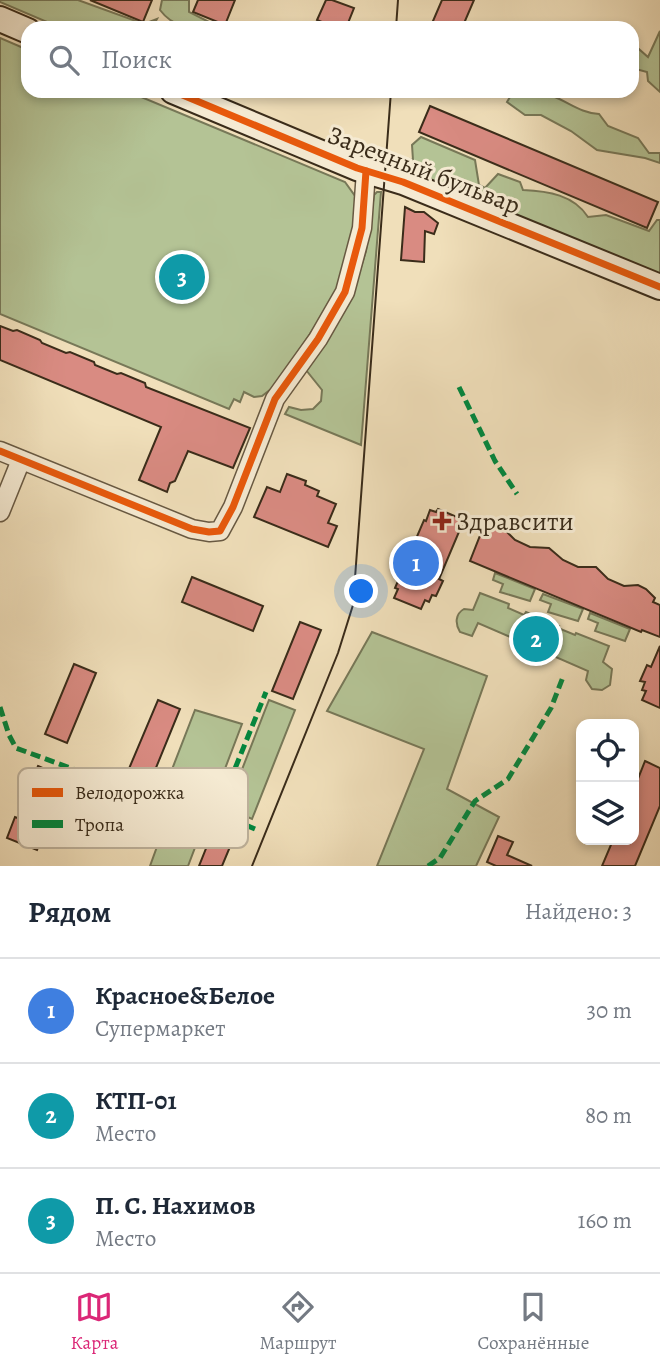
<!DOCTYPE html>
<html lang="ru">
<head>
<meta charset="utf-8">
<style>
	body { margin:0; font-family:Alegreya,serif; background:#f2f2f3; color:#1f2937 }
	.controls { position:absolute; right:21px; bottom:21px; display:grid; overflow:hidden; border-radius:14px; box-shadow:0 4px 10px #0003 }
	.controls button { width:63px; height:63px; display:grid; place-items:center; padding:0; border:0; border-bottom:2px solid #e0e1e3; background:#fff; color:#1f2937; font:35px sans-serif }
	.you { position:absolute; left:362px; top:592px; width:24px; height:24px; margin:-18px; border:5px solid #fff; border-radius:50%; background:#1a73e8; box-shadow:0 0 0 10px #1a73e833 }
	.badge { display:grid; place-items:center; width:46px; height:46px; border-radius:50%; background:#db2777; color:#fff; font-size:23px; font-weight:700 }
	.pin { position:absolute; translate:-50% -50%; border:4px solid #fff; box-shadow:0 2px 7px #0006 }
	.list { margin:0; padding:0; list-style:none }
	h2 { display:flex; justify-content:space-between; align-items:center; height:91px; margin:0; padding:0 28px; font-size:30px }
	h2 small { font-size:23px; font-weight:400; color:#747a83 }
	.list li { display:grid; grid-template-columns:46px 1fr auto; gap:21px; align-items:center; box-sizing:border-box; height:105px; padding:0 28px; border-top:2px solid #e0e1e3 }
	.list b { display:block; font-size:26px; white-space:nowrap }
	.list p { margin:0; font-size:23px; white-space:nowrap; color:#747a83 }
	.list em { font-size:23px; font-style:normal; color:#747a83 }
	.icon { flex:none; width:38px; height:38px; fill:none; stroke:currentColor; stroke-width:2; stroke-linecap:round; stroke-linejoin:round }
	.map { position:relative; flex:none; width:660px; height:866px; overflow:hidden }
	.search { position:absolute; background:#fff; box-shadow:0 4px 10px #0003; left:21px; right:21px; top:21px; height:77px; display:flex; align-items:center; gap:18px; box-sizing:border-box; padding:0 24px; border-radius:21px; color:#747a83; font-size:26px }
	.sheet { height:406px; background:#fff }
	nav { display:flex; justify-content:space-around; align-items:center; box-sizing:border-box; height:98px; border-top:2px solid #e0e1e3; background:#fff; font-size:19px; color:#747a83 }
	nav a { display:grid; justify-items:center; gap:4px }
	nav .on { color:#db2777 }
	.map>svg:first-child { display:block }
</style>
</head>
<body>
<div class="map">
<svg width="660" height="866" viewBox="0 0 660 866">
	<rect width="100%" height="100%" fill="#f0dfba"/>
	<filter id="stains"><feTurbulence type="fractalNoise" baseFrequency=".00286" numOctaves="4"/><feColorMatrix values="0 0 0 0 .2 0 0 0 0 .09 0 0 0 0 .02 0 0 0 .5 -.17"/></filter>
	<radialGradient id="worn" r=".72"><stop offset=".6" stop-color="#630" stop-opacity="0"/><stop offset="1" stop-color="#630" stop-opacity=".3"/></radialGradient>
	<g fill="#b4c395" stroke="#777858" stroke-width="2">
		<polygon points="0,0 78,0 144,24 157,19 152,28 61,28 0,2"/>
		<path d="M162,0H189V12L217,26L216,28C194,28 175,30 160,10Z"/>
		<polygon points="660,31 660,92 648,81 647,72 632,68 632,43 648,57"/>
		<polygon points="0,38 28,50 28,91 127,91 345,182 355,196 356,204 354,226 337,289 328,307 275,386 262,396 254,397 244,392 240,402 234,399 229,409 0,314"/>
		<path d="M513,92C526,96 540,91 552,96C569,102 580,113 599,114L608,126L638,138L649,153H660V163L645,158L597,150L571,131L541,115H525L507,102Z"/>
		<path d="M421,137L475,160L479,185L485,188L498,174L520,182L523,190C548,191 574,195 588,217L606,215L649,231L657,220H660V275L409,173L410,159L413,160L412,145Z"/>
		<polygon points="377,192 381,192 361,445 285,414 289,407 301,410 313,409 321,401 322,390 306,370 355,286 366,251 374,195"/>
		<polygon points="495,573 535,589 530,601 500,592 503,584 493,580"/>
		<path d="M480,593L509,604L508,608L524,615L526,612L559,626L558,628L575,635L576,633L609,646L603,662L612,669L610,685L602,690L592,689L586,680L588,671L478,623L472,636L460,632C455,624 455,614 464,609L473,610Z"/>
		<polygon points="543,594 583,609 578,621 548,612 551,604 540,600"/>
		<polygon points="590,613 630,629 625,641 595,631 598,623 588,619"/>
		<polygon points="372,632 487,676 447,789 499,817 476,866 377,866 424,749 327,711"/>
		<polygon points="269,700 295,710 252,819 227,808"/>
		<polygon points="195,710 242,724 188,866 150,866 175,797 164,790"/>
	</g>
	<g fill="#d98b82" stroke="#3a2c1a" stroke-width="2">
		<polygon points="90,0 152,0 143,22"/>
		<polygon points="198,0 235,0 225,25 193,12"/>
		<polygon points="326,0 332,0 354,8 346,28 336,28 317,20"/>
		<polygon points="442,0 474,0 462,28 430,28"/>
		<polygon points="430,106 658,202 647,228 419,132"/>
		<polygon points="405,207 415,212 424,212 438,223 434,234 425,231 424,262 401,260"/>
		<polygon points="0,326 13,331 17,330 40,340 42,343 66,353 70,352 94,362 95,365 117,374 121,373 145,383 146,387 250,428 233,468 188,451 175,481 170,483 167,492 139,480 161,427 0,360"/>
		<polygon points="287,474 306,481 305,485 319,491 317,496 336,504 328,523 337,526 328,547 254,517 267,487 280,492"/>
		<polygon points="438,509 464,520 439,579 443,581 436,596 432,595 429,602 425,600 421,609 394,598 398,589 395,588 424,520 426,521 430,510 436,512"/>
		<polygon points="497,527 506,531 515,540 530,547 549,548 563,560 578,567 596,567 608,579 624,586 638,585 646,589 655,598 653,602 660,605 660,637 642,630 641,632 470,561 483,528"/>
		<polygon points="192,577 263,606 253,631 182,602"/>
		<polygon points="300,622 321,630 293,699 272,691"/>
		<polygon points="660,646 660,708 642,700 646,691 642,690 645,682 640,681 647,665 651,667"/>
		<polygon points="74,664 96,673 67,743 45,734"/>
		<polygon points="158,700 180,709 151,780 128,771"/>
		<polygon points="645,761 660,768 660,806 635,866 602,866 613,840 634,840 634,789"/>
		<polygon points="38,766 68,779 59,801 54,799 42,829 45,830 37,850 7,838 15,817 20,819 32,790 29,789"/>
		<polygon points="217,821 237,830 222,866 199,866"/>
		<polygon points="498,836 513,842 507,855 532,866 496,866 487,862"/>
	</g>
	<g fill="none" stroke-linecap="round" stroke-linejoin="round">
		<defs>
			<g id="street">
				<polyline points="0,451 192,529 209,532 220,531 233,507 275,399 318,339 345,292 362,228 366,171"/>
				<polyline points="0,512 21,460"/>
			</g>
			<g id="secondary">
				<polyline points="0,19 28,31"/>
				<polyline points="173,91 357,168 403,182 660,287"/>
			</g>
		</defs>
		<use href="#street" stroke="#685942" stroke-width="21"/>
		<use href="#secondary" stroke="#3a2c1a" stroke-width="28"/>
		<use href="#street" stroke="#f5ead2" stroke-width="18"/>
		<use href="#secondary" stroke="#f5ead2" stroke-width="24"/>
		<g stroke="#3a2c1a" stroke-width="2">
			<polyline points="396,28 398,0"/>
			<polyline points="252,866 338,653 353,605 391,91"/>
		</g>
		<g stroke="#00873e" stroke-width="5" stroke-dasharray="10 5" stroke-linecap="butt">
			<polyline points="459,387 495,461 517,494"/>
			<polyline points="0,707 9,735 16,748 81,772"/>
			<polyline points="255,829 217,813 266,692"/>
			<polyline points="428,866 440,858 475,801 508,779 551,708 563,677"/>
		</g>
		<defs>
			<g id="cycleway">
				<polyline points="173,91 357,168 403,182 660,287"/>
				<polyline points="0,451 192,529 209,532 220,531 233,507 275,399 318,339 345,292 362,228 366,171"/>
			</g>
		</defs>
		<use href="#cycleway" stroke="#f5ead2" stroke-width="11"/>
		<use href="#cycleway" stroke="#e8590c" stroke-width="7"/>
	</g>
	<path fill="#8f2418" stroke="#f5ead2" stroke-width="2.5" d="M438.5 510.5h7v7h7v7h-7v7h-7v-7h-7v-7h7z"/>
	<g text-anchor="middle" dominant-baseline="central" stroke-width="6" stroke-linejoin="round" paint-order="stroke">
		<g font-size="26" fill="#3a2c1a" stroke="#f5ead2">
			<text transform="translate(424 170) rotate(21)">Заречный бульвар</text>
		</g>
		<g font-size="26" fill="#3a2c1a" stroke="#f5ead2" text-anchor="start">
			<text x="456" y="521">Здравсити</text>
		</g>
	</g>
	<rect x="18" y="768" width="230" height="80" rx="10" fill="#f5ead2" stroke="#bdb19b" stroke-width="2"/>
	<rect x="32" y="788" width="31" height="9" fill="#e8590c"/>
	<rect x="32" y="820" width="31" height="8" fill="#00873e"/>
	<g font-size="19" fill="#3a2c1a">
		<text x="75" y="799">Велодорожка</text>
		<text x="75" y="831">Тропа</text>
	</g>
	<rect width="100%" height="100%" filter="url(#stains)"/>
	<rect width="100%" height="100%" fill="url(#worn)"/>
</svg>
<div class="controls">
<button><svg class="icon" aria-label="locate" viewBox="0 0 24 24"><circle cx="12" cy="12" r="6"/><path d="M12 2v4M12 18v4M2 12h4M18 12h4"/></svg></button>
<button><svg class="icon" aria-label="layers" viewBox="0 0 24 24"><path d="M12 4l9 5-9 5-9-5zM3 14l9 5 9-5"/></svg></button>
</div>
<div class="you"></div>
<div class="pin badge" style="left:416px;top:563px;background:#3f7fe0">1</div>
<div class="pin badge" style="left:536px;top:639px;background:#0f9aa8">2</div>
<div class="pin badge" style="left:182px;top:277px;background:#0f9aa8">3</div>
<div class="search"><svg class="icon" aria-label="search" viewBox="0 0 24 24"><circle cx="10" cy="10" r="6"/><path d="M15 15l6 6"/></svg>Поиск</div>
</div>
<section class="sheet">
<h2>Рядом<small>Найдено: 3</small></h2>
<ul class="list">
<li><span class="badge" style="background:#3f7fe0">1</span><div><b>Красное&amp;Белое</b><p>Супермаркет</p></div><em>30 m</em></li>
<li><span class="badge" style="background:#0f9aa8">2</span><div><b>КТП-01</b><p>Место</p></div><em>80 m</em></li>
<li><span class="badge" style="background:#0f9aa8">3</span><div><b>П. С. Нахимов</b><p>Место</p></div><em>160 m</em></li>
</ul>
</section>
<nav>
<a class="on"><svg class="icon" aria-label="map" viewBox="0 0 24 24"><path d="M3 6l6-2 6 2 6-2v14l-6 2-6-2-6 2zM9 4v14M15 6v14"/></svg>Карта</a>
<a><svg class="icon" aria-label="directions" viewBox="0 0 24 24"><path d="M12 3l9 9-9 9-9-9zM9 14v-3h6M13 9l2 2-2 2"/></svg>Маршрут</a>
<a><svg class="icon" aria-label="saved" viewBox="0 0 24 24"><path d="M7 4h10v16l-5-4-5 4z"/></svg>Сохранённые</a>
</nav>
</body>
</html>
